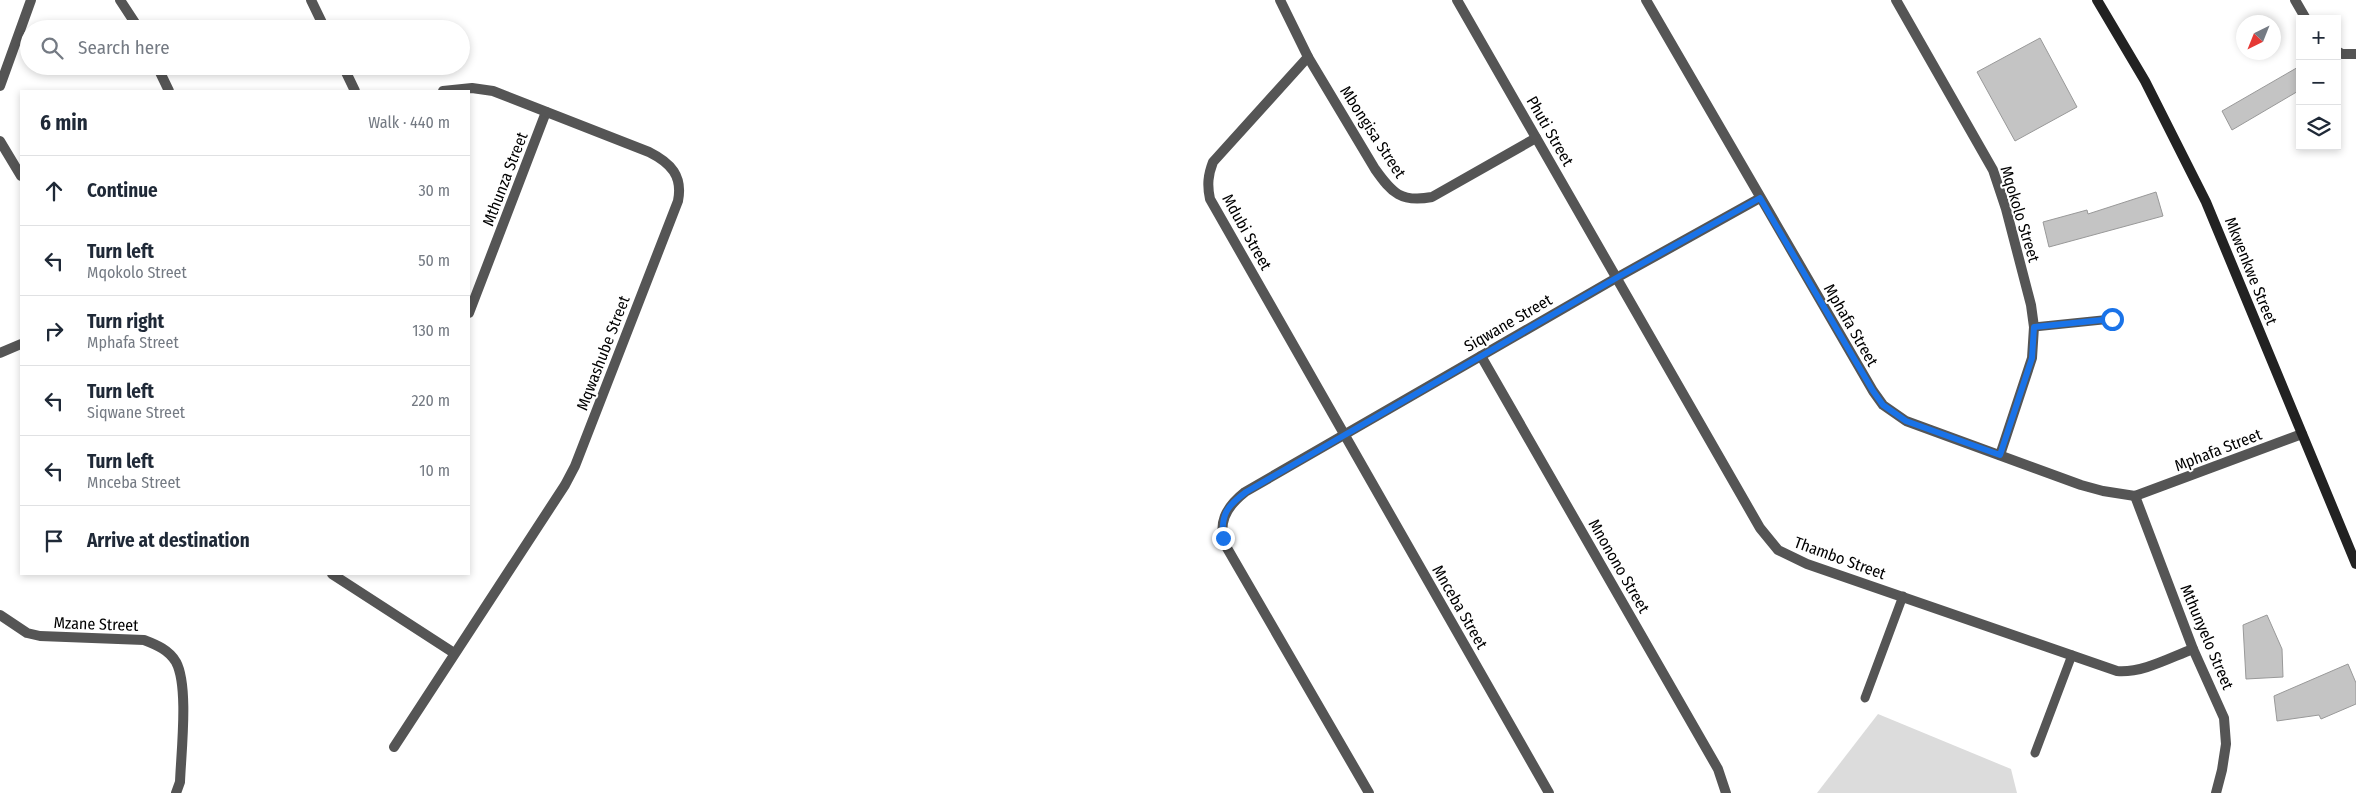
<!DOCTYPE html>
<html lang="en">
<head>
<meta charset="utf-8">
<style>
	body { margin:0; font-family:"Fira Sans Condensed",sans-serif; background:#f6f6f7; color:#1f2937 }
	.controls { position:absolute; right:15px; top:15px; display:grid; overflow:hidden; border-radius:0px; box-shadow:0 2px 8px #0003 }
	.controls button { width:45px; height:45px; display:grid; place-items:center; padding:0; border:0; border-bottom:1px solid #e0e1e3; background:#fff; color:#1f2937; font:25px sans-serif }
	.compass { position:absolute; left:2236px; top:15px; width:45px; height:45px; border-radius:50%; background:#fff; box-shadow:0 2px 8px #0003; rotate:223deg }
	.stop { position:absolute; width:15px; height:15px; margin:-11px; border:4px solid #1a73e8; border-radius:50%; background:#fff }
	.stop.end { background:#1a73e8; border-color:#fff; box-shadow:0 1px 5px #0008 }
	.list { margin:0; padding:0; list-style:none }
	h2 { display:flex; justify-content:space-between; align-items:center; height:65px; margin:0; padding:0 20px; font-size:21px }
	h2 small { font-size:16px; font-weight:400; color:#747a83 }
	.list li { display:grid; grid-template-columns:32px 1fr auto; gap:15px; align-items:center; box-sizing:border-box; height:70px; padding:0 20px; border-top:1px solid #e0e1e3 }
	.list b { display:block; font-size:19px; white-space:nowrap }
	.list p { margin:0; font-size:16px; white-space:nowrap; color:#747a83 }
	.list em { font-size:16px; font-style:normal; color:#747a83 }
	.icon { flex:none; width:28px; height:28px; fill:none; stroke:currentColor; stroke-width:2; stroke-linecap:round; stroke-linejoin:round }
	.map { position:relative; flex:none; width:2356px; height:793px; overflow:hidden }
	.search { position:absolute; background:#fff; box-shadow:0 2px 8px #0003; left:20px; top:20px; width:450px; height:55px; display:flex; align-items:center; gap:12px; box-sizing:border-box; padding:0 18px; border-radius:28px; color:#747a83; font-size:19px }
	.panel { position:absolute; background:#fff; box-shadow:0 2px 8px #0003; left:20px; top:90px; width:450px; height:485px; border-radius:0px }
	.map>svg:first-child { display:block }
</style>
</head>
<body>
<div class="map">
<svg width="2356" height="793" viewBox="0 0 2356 793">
	<rect width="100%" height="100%" fill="#fff"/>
	<polygon fill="#dcdcdc" points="1878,714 2011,769 2017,793 1817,793"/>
	<g fill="#c4c4c4" stroke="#999">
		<polygon points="2040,38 2077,107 2015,141 1977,72"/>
		<polygon points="2300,66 2300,90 2232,130 2222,111"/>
		<polygon points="2156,192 2163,216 2049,247 2043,222 2087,210 2088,214"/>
		<polygon points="2267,615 2282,649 2283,677 2246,679 2243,625"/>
		<polygon points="2348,664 2356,683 2356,704 2321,719 2319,715 2277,721 2274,696"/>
	</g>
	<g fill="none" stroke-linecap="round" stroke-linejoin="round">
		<g stroke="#555" stroke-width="9">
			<polyline points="2034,327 2112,319"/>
			<polyline points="1865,698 1903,596"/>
			<polyline points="2035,753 2072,655"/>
		</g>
		<g stroke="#555" stroke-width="10">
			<polyline points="120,0 139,29"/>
			<polyline points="311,0 325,29"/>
			<path d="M1280,0L1308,57L1375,169C1392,193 1401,203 1432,197L1536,138"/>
			<path d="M1457,0L1760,528L1778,550L1807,564L2117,671C2143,673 2169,658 2193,649"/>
			<polyline points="1646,0 1873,391 1883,405 1906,421 2081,485 2103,491 2135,496 2302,434"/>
			<polyline points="1896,0 1993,170 2006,209 2031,305 2034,327 2032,358 2000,455"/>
			<polyline points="2295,0 2306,19"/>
			<polyline points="2337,51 2342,54 2356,54"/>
			<path d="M1308,57L1213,162C1208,175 1207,185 1210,199L1549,793"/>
			<polyline points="157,66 169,91"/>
			<polyline points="343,66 355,91"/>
			<polyline points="0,86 31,0"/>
			<polyline points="0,141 21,176"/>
			<polyline points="469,313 546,112"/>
			<polyline points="0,353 21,344"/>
			<polyline points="1481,356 1718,769 1726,793"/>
			<polyline points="2135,496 2193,649 2224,718 2226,744 2222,770 2216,793"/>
			<polyline points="332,574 454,653"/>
			<path d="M0,615L27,633L40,636L144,640C157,645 169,650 176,662C189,686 181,753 180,782L176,793"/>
			<path d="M394,747L565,485L575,466L678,201C683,176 671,163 649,152L493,91L472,88L443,91"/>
			<path d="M1369,793L1227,548C1216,524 1226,507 1245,492L1618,277L1760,198"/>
		</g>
		<polyline stroke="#222" stroke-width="10" points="2097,0 2145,81 2206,202 2356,564"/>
	</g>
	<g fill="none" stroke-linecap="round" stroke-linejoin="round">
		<path stroke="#1a73e8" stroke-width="6" d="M1223,538C1221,514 1227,506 1246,492L1618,277L1760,198L1873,391L1883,405L1906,421L2000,455L2032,358L2034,327L2112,319"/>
	</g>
	<g text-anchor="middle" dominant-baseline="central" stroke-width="4" stroke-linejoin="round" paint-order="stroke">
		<g font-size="16" fill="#000" stroke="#fff">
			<text transform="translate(1550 131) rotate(60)">Phuti Street</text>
			<text transform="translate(1373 132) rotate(57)">Mbongisa Street</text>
			<text transform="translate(505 179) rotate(-69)">Mthunza Street</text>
			<text transform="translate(2020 214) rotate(73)">Mqokolo Street</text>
			<text transform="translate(1247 232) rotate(61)">Mdubi Street</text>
			<text transform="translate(2251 271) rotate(68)">Mkwenkwe Street</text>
			<text transform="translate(1508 323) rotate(-30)">Siqwane Street</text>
			<text transform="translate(1851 325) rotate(60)">Mphafa Street</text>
			<text transform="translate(603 353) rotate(-69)">Mqwashube Street</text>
			<text transform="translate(2218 450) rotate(-21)">Mphafa Street</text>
			<text transform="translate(1840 558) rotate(20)">Thambo Street</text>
			<text transform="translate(1619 566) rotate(60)">Mnonono Street</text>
			<text transform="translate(1460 607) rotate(60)">Mnceba Street</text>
			<text transform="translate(96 624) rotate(2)">Mzane Street</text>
			<text transform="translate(2207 637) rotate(67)">Mthunyelo Street</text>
		</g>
	</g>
</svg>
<div class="controls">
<button>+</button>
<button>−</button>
<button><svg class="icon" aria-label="layers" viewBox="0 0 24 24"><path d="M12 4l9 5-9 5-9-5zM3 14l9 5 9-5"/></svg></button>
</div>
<svg class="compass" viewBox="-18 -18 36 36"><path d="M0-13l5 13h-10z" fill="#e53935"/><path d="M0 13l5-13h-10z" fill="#747a83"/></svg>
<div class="stop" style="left:2112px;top:319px"></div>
<div class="stop end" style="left:1223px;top:538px"></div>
<div class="search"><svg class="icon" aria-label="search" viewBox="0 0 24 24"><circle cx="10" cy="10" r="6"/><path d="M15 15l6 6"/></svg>Search here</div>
<section class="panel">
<h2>6 min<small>Walk · 440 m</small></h2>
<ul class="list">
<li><svg class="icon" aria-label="ahead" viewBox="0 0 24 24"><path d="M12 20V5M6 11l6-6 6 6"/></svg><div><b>Continue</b></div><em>30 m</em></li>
<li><svg class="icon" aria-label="left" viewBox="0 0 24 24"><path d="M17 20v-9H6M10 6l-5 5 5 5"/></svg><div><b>Turn left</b><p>Mqokolo Street</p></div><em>50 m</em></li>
<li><svg class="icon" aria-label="right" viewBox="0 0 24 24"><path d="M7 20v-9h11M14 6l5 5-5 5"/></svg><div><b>Turn right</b><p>Mphafa Street</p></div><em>130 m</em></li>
<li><svg class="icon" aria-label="left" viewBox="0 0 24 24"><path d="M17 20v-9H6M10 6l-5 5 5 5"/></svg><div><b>Turn left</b><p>Siqwane Street</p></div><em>220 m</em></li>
<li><svg class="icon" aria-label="left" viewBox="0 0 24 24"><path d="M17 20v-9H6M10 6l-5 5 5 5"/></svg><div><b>Turn left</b><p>Mnceba Street</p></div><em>10 m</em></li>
<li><svg class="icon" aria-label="arrive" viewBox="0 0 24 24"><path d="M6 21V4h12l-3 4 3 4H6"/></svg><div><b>Arrive at destination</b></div></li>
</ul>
</section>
</div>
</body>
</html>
